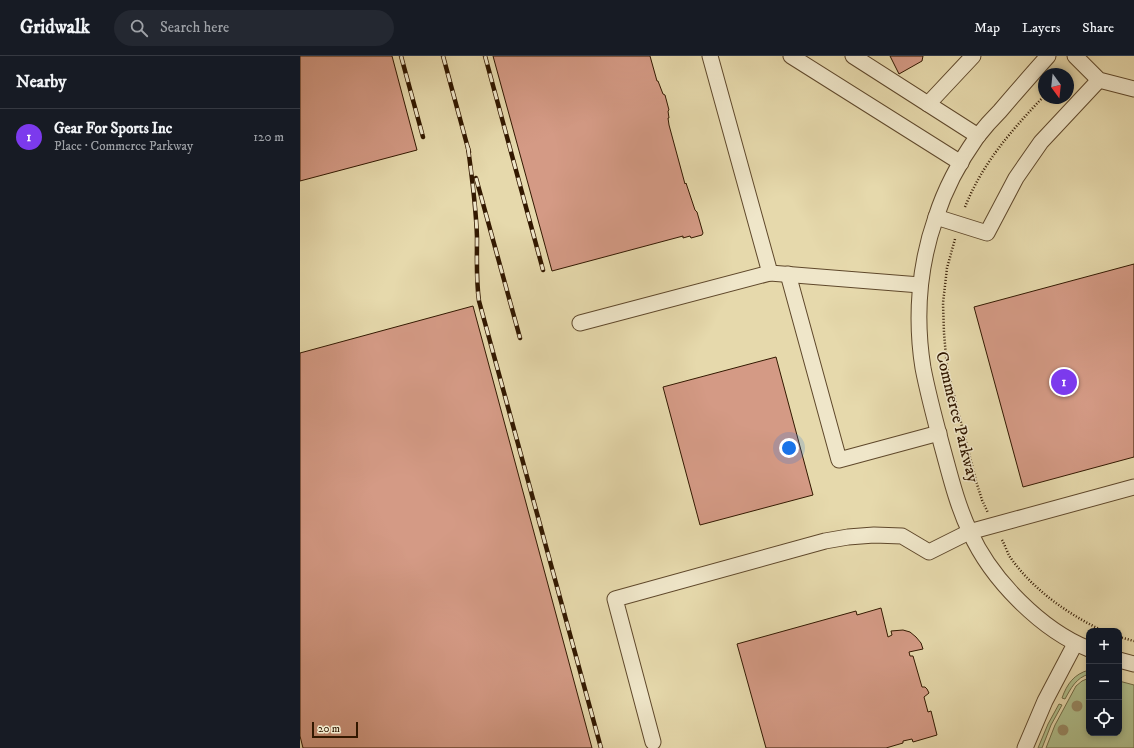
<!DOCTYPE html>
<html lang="en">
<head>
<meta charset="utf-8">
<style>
	body { margin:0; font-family:"IM FELL DW Pica",serif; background:#242831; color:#f1f3f6 }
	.controls { position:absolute; right:12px; bottom:12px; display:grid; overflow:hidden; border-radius:8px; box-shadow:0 2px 6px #0003 }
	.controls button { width:36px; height:36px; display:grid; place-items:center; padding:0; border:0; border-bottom:1px solid #363941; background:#171b24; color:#f1f3f6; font:20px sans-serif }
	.compass { position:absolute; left:738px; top:12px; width:36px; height:36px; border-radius:50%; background:#171b24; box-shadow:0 2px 6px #0003; rotate:165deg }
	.scale { position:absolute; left:12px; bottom:10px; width:46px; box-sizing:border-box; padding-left:4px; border:2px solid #321800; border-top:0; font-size:11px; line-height:14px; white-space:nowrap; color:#321800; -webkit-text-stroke:3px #efe6c9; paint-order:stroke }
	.you { position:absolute; left:489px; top:392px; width:14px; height:14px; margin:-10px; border:3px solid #fff; border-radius:50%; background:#1a73e8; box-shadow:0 0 0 6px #1a73e833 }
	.badge { display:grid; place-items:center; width:26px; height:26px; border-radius:50%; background:#7c3aed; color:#fff; font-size:13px; font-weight:700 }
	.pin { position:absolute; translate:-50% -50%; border:2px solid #fff; box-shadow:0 1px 4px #0006 }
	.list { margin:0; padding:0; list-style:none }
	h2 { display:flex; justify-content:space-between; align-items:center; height:52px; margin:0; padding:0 16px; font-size:17px }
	h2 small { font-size:13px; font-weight:400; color:#9ea1a6 }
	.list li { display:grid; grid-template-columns:26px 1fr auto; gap:12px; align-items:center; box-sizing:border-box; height:56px; padding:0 16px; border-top:1px solid #363941 }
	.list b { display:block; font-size:15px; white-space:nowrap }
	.list p { margin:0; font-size:13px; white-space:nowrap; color:#9ea1a6 }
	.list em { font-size:13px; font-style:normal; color:#9ea1a6 }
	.icon { flex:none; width:22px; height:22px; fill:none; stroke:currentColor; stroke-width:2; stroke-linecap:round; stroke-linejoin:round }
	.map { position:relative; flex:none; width:834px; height:692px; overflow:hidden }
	header { display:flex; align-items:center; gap:24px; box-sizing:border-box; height:56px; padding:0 20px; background:#171b24; border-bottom:1px solid #363941 }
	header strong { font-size:19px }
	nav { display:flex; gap:22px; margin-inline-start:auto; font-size:14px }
	.search { width:280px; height:36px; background:#242831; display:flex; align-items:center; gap:10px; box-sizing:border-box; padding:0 14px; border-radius:22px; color:#9ea1a6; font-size:15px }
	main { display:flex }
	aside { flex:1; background:#171b24 }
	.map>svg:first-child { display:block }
</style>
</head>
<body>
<header>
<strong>Gridwalk</strong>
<div class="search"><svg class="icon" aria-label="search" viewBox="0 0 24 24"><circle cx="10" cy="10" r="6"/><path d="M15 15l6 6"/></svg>Search here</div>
<nav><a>Map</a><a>Layers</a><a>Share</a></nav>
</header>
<main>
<aside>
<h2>Nearby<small></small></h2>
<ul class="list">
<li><span class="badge">1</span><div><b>Gear For Sports Inc</b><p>Place · Commerce Parkway</p></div><em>120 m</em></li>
</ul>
</aside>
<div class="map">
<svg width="834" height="692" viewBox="0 0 834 692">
	<rect width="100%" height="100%" fill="#e6d9ac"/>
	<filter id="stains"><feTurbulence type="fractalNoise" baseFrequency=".005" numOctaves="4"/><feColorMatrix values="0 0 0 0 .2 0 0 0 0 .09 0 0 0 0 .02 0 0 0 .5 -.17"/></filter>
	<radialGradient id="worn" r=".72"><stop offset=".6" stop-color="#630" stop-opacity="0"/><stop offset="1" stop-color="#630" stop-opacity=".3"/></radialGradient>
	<g fill="#b0c08d" stroke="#716c46">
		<path d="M789,614V618C776,622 771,632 765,643L762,642C767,628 774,618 789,614Z"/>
		<polygon points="789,622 789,677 819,677 819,625 834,629 834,692 746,692 755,669 776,630 782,625"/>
		<polygon points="759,648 762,649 751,669 742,692 738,692 748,668"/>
	</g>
	<g fill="#d49a85" stroke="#321800">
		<polygon points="0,0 92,0 117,94 0,125"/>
		<polygon points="193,0 350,0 357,25 358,25 363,38 365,39 369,54 368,55 369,62 368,62 369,69 385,128 386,127 395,154 397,156 403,177 402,179 391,182 390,180 383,182 383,180 252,215"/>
		<polygon points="590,0 623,0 622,5 599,18"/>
		<polygon points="834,208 834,401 723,431 674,251"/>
		<polygon points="173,250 292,692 3,692 0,680 0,297"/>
		<polygon points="476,301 513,439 400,469 363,331"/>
		<polygon points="581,552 588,581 592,579 591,575 603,574 610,576 616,581 621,587 623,593 609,596 610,600 613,600 622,631 625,631 627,633 629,637 624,641 628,656 631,655 637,679 613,686 612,683 603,685 603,687 586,692 466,692 437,588 556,555 557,559"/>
	</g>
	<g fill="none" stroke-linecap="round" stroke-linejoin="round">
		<defs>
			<g id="minor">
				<polyline points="410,0 470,217 620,229"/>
				<polyline points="491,0 661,107"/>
				<polyline points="553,0 678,80"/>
				<path d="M748,0C732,18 716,36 700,55C692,63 684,72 677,81C660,105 645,133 636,161C619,209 615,262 623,312C628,338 635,364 642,390C650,419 657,449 670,476C691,523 741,574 789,593"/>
				<polyline points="775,0 799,24 834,33"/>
				<polyline points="628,48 673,0"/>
				<polyline points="636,161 687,177 716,122 741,86 799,24"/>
				<polyline points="488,218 539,404 639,377"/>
				<polyline points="280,267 470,217"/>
				<polyline points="819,604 834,608"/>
				<polyline points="353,686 315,543 525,485 548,481 574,479 602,480 629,496 669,476 834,431"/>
				<polyline points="725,692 745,645 775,588"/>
			</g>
		</defs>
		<use href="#minor" stroke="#5f482b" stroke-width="17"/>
		<g stroke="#321800" stroke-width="2.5" stroke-dasharray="1 2" stroke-linecap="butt">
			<polyline points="766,18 767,17"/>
			<path d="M665,151C683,106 712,74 744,40"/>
			<polyline points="655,183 647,212 643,247 644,277 647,312 676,425 682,444 688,457"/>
			<path d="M702,484C705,489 707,496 710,501C733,534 768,558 803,575"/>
			<polyline points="819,581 834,585"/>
		</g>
		<use href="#minor" stroke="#efe6c9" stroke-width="15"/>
		<defs>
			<g id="rail">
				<polyline points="101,0 123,81"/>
				<polyline points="143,0 169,96"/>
				<polyline points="185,0 243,214"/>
				<path d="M168,92C172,121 176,151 177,181C177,202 176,224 179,245L301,692"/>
				<polyline points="176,122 220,282"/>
			</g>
		</defs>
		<use href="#rail" stroke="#321800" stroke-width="4.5"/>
		<use href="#rail" stroke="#efe6c9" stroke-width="3" stroke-dasharray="9" stroke-linecap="butt"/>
	</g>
	<g fill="#988a64">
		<circle cx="777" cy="650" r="5.5"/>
		<circle cx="763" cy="674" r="5.5"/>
	</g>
	<g text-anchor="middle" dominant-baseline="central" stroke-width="3" stroke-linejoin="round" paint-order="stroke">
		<g font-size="17" fill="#321800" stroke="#efe6c9">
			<text transform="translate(657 361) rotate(76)">Commerce Parkway</text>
		</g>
	</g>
	<rect width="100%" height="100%" filter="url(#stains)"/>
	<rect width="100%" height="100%" fill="url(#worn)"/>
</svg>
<div class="controls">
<button>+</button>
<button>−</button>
<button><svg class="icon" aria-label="locate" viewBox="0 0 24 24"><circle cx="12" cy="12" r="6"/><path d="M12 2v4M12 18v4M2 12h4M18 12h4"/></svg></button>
</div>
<svg class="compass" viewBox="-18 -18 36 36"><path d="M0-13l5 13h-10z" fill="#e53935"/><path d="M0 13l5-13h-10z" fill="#9ea1a6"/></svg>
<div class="scale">20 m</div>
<div class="you"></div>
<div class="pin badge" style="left:764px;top:326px">1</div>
</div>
</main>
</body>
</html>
